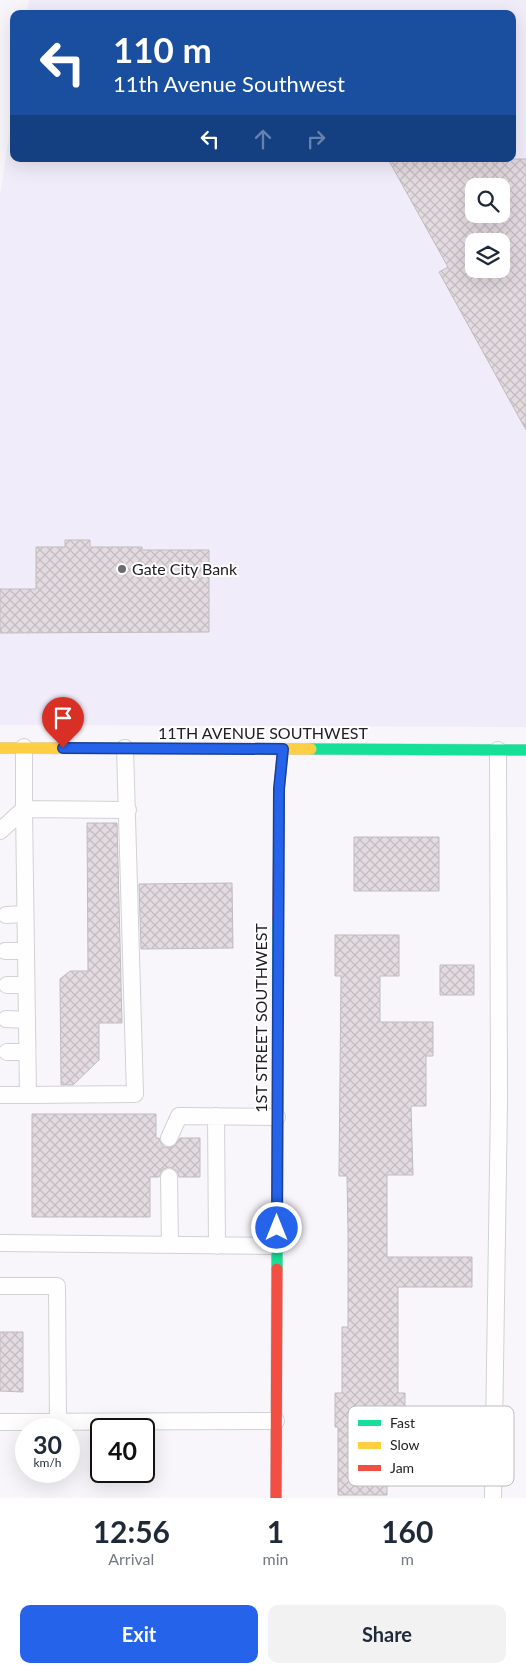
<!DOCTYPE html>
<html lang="en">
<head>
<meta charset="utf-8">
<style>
  body { margin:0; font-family:Lato,sans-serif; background:#f2f2f3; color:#1f2937; height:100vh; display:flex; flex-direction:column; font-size:19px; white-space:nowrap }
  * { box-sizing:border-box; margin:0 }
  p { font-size:16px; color:#747a83 }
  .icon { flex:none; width:28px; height:28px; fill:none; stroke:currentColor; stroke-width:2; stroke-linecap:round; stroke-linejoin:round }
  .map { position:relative; height:1498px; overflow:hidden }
  .side { display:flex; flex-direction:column; background:#fff; flex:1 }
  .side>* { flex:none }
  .hud { position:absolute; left:10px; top:10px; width:506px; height:152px; border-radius:10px; box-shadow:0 5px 20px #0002; background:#1a4fa0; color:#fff; overflow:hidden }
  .fabs { position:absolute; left:465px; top:178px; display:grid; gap:10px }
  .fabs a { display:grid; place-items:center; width:45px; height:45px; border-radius:10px; background:#fff; box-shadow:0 5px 20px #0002; font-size:25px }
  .speed { position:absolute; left:15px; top:1418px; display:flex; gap:10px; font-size:25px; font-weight:700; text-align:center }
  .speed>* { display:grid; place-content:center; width:65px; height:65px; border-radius:50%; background:#fff; box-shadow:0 5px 20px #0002; line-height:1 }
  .speed small { font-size:12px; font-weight:400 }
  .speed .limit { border:2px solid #111; border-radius:8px; background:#fff; color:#111 }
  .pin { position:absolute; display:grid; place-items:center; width:42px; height:42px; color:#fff; margin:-51px -21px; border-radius:50% 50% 50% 0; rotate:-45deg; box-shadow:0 0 5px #0007 }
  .pin .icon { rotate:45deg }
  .me { position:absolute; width:55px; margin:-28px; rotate:0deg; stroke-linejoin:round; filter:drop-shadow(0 0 4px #0008) }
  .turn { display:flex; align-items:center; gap:18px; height:105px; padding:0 20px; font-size:22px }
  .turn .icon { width:65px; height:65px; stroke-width:2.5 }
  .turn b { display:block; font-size:35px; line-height:42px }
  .lanes { display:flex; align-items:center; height:48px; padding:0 20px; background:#0003; justify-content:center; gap:25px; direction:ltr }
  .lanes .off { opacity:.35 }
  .eta { display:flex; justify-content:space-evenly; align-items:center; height:85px; text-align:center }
  .eta b { font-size:30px; font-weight:700; line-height:35px }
  .primary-button { display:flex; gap:10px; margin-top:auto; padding:10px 20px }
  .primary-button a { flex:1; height:58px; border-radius:10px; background:#2563eb; color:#fff; font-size:20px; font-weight:700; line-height:58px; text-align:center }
  .primary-button a+a { background:#f2f2f3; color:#1f2937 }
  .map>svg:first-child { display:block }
</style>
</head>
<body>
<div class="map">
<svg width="526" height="1498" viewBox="0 0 526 1498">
  <defs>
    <pattern id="building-cross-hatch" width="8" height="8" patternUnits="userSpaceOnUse" patternTransform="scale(1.25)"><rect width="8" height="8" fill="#e4dbe1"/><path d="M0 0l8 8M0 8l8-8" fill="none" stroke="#c3bcc1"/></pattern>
  </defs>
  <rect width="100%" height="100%" fill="#f8f6fb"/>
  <path fill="#f1ecf9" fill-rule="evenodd" d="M29,0H526V727L0,725V196L14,102V159H512V14H27ZM474,186H501V214H474ZM474,241H501V269H474Z"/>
  <path fill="url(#building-cross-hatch)" stroke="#bfbcc0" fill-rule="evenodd" d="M388,159H526V430L439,272L448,267ZM474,186H501V214H474ZM474,241H501V269H474Z
    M65,540H90V547H142V550H209V632L0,633V589H36V547H65Z
    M87,823H117L122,1023H99V1060L73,1085H61L60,979L70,971H88Z
    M354,837H439V891H354Z
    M232,883L233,948L141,949L139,884Z
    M335,935H399V976H380V1022H433V1056H426V1106H411L413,1175H387V1257H472V1287H398V1393H405V1427H387V1495H338V1427H335V1393H342V1327H348V1232L347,1176H339L341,976H335Z
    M440,965H474V995H440Z
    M32,1114H156V1138H159L161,1143L164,1147L169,1148L174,1146L180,1138H200V1177H179L177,1171L169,1167L163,1169L159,1177H150V1217H32Z
    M0,1332H23V1392L0,1391Z"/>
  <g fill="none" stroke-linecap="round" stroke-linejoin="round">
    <defs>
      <path id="lane" d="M0,831L24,809V747
        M6,915L25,914
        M5,951H26
        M7,985H26
        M6,1019L27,1020
        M7,1052H27
        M0,1095H28L24,809L128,810
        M28,1095L135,1094L125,748
        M216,1116L217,1246
        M169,1138L179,1116L277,1117
        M169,1177L170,1245
        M0,1243L277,1246
        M0,1286H57L58,1422
        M0,1422L276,1421
        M493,1498L499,1102L498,750"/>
      <path id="fast" d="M311,749L526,750
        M277,1269L278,920"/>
      <path id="slow" d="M0,748L311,749"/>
      <path id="jam" d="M278,920L279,789L283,749
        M276,1498L277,1269"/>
    </defs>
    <use href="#lane" stroke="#d2d1d4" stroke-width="18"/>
    <use href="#fast" stroke="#d2d1d4" stroke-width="12"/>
    <use href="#slow" stroke="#d2d1d4" stroke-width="12"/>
    <use href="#jam" stroke="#d2d1d4" stroke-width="12"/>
    <use href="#lane" stroke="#fefefe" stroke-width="16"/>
    <use href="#fast" stroke="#16e098" stroke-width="11"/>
    <use href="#slow" stroke="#ffcf43" stroke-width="11"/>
    <use href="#jam" stroke="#f24e42" stroke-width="11"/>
  </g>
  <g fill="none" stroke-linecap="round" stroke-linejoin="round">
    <defs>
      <path id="route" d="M63,748L283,749L279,789L277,1228"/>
    </defs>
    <use href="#route" stroke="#184099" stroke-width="12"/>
    <use href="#route" stroke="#2563eb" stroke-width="9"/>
  </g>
  <circle fill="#6d6b6f" stroke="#fff" stroke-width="2" cx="122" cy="569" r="5"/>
  <g text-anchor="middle" stroke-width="4" stroke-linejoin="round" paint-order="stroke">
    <g font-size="16" fill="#222024" stroke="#fff" text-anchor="start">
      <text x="132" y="575">Gate City Bank</text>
    </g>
    <g font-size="16" fill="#222024" stroke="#fff">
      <text x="263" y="739">11TH AVENUE SOUTHWEST</text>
      <text transform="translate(261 1018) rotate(-90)" y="6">1ST STREET SOUTHWEST</text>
    </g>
  </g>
  <rect x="348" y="1406" width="166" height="80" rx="8" fill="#fff" stroke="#bdbcbd" stroke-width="1"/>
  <rect x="358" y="1420" width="23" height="6" fill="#16e098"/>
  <rect x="358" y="1442" width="23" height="7" fill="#ffcf43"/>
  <rect x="358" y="1465" width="23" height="6" fill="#f24e42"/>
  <g font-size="14" fill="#222024">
    <text x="390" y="1428">Fast</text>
    <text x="390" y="1450">Slow</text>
    <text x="390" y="1473">Jam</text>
  </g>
</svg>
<div class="fabs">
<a><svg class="icon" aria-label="search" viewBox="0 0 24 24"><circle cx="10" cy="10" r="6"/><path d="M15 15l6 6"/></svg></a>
<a><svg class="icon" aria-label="layers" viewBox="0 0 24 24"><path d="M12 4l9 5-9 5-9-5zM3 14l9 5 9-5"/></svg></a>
</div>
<div class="speed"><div>30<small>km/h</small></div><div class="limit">40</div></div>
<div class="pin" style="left:63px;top:748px;background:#d93025"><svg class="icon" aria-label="arrive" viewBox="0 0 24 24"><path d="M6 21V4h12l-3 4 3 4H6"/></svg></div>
<svg class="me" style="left:277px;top:1228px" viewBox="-20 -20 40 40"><circle r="17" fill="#2563eb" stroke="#fff" stroke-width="3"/><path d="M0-11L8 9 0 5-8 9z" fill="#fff"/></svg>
<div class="hud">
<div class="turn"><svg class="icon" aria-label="left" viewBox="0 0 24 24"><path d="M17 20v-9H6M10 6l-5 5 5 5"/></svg><div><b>110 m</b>11th Avenue Southwest</div></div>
<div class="lanes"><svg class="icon" aria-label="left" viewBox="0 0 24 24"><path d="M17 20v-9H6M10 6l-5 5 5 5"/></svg><svg class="icon off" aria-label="ahead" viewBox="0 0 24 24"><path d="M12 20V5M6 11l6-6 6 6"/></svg><svg class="icon off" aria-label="right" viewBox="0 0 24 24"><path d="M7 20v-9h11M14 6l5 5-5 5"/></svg></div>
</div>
</div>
<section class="side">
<div class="eta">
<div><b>12:56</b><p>Arrival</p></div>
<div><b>1</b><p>min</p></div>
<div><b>160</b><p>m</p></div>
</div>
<div class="primary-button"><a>Exit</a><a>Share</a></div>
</section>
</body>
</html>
